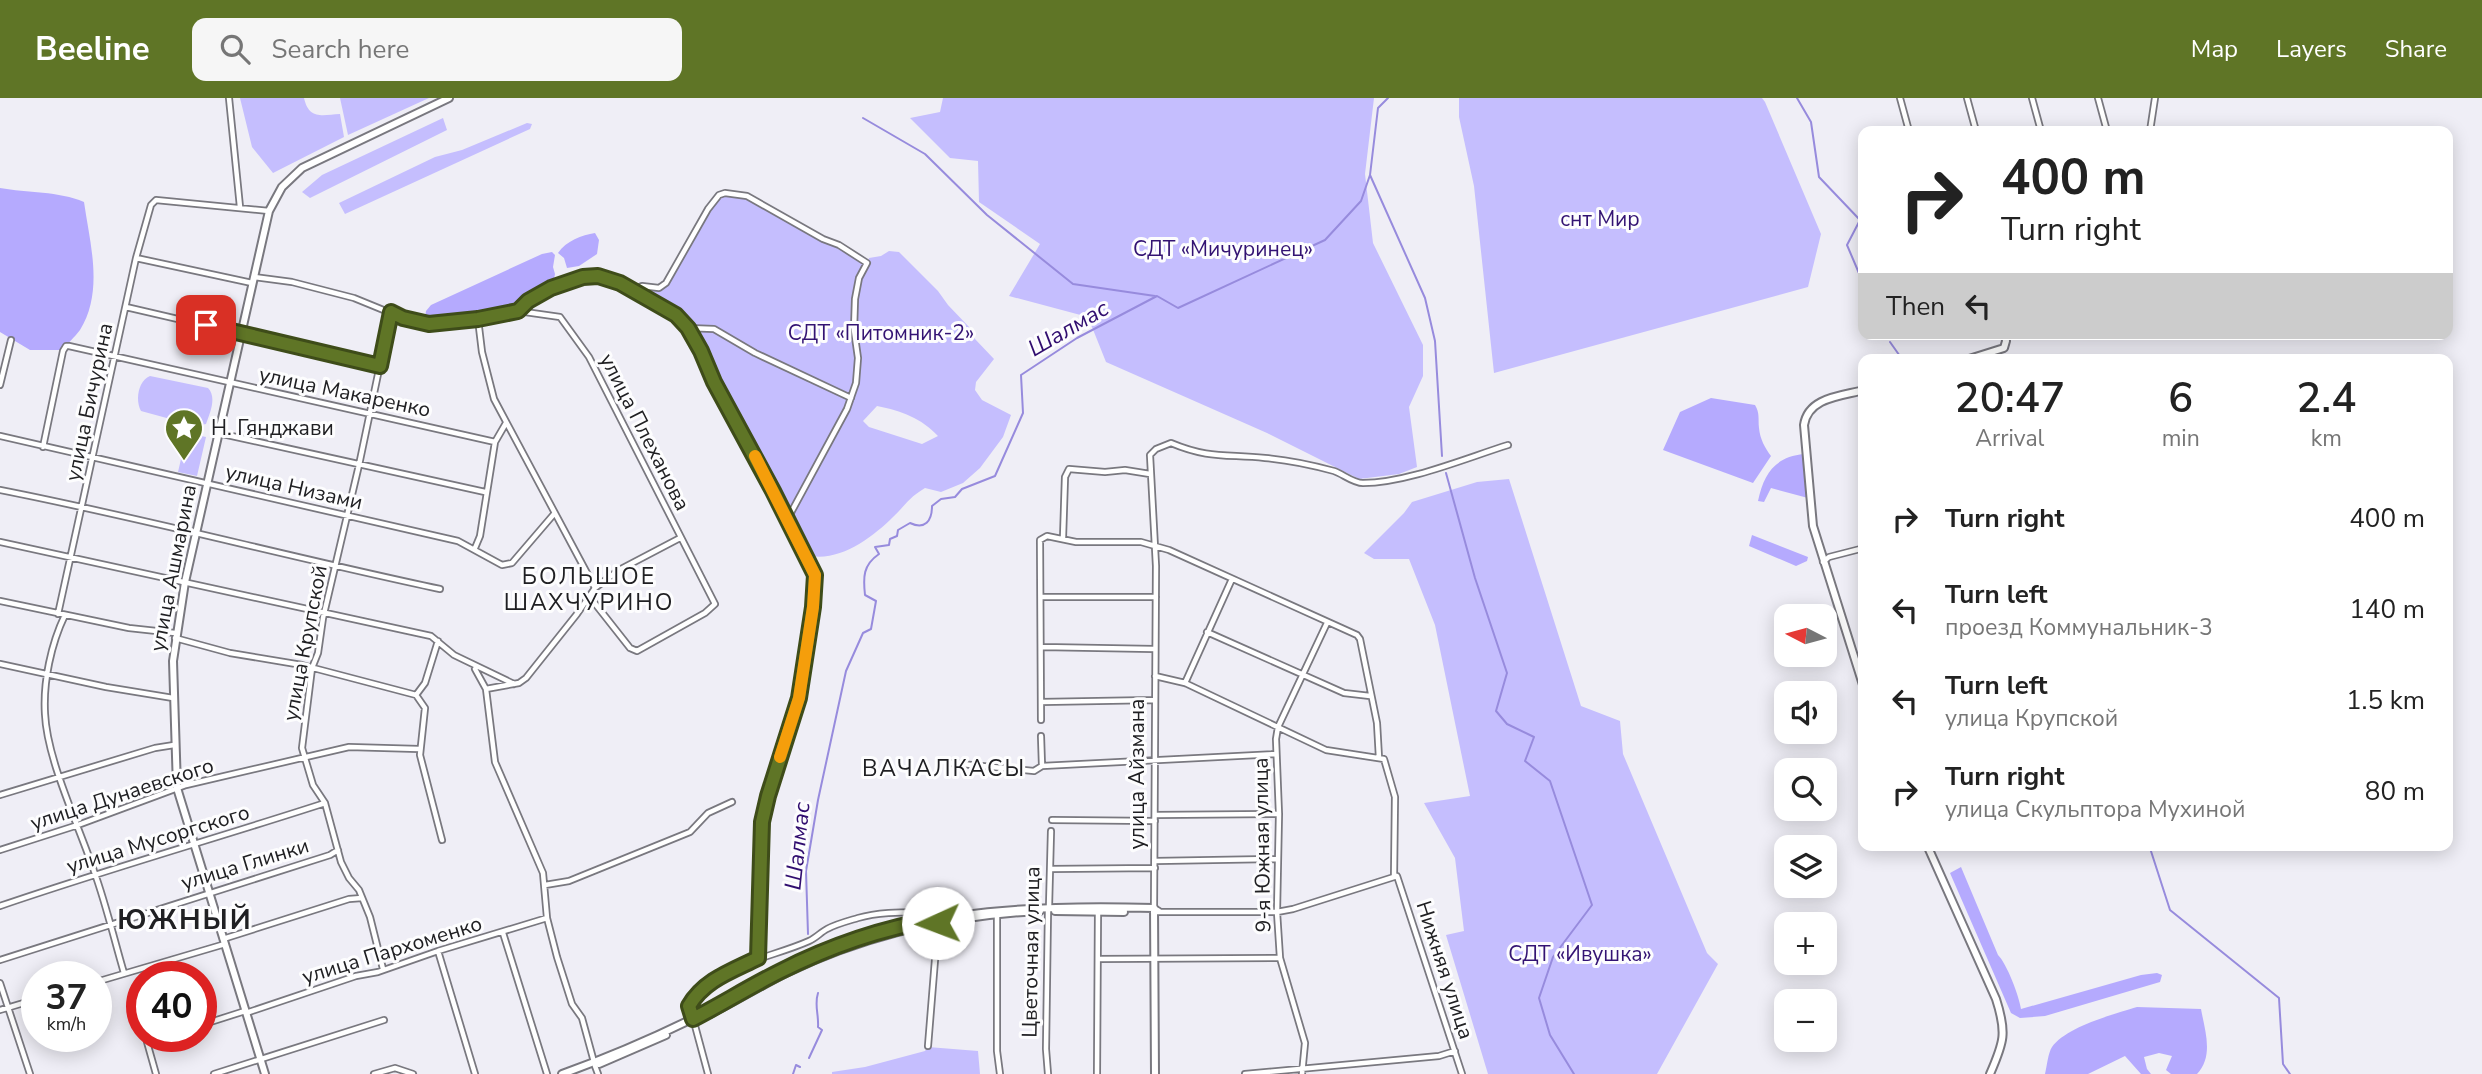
<!DOCTYPE html>
<html lang="en">
<head>
<meta charset="utf-8">
<style>
  body { margin:0; font-family:"Nunito Sans",sans-serif; background:#f6f6f6; color:#222; height:100vh; display:flex; flex-direction:column; font-size:26px; white-space:nowrap }
  * { box-sizing:border-box; margin:0 }
  p { font-size:23px; color:#767676 }
  .icon { flex:none; width:38px; height:38px; fill:none; stroke:currentColor; stroke-width:2; stroke-linecap:round; stroke-linejoin:round }
  .map { position:relative; flex:1; overflow:hidden }
  .panel { position:absolute; left:1858px; top:256px; width:595px; height:497px; display:flex; flex-direction:column; background:#fff; border-radius:14px; box-shadow:0 4px 18px #0003 }
  .panel>* { flex:none }
  .guide { position:absolute; left:1858px; top:28px; width:595px; height:214px; border-radius:14px; box-shadow:0 4px 18px #0003; background:#fff; color:#222; overflow:hidden }
  .needle { width:46px; rotate:276deg }
  .tools { position:absolute; left:1774px; top:506px; display:grid; gap:14px }
  .tools a { display:grid; place-items:center; width:63px; height:63px; border-radius:14px; background:#fff; box-shadow:0 4px 18px #0003; font-size:35px }
  .speed { position:absolute; left:21px; top:863px; display:flex; gap:14px; font-size:35px; font-weight:700; text-align:center }
  .speed>* { display:grid; place-content:center; width:91px; height:91px; border-radius:50%; background:#fff; box-shadow:0 4px 18px #0003; line-height:1 }
  .speed small { font-size:18px; font-weight:400 }
  .speed .limit { border:10px solid #d22; background:#fff; color:#111 }
  .pin { position:absolute; display:grid; place-items:center; width:60px; height:60px; color:#fff; margin:-30px; border-radius:14px; box-shadow:0 4px 10px #0006 }
  .me { position:absolute; width:77px; margin:-38px; rotate:268deg; stroke-linejoin:round; filter:drop-shadow(0 0 5px #0008) }
  .turn { display:flex; align-items:center; gap:24px; height:147px; padding:0 28px; font-size:32px }
  .turn .icon { width:91px; height:91px; stroke-width:2.5 }
  .turn b { display:block; font-size:49px; line-height:60px }
  .then { display:flex; align-items:center; height:66px; padding:0 28px; background:#0003; gap:14px; font-size:26px }
  .eta { display:flex; justify-content:space-evenly; align-items:center; height:119px; text-align:center }
  .eta b { font-size:42px; font-weight:600; line-height:49px }
  ul { padding:0; list-style:none }
  li { display:flex; align-items:center; gap:21px; height:91px; padding:0 28px }
  li div { flex:1 }
  li b { display:block; font-size:26px }
  li em { font-style:normal }
  header { display:flex; align-items:center; gap:42px; box-sizing:border-box; height:98px; padding:0 35px; background:#5f7526; color:#fff }
  header strong { font-size:33px }
  nav { display:flex; gap:38px; margin-inline-start:auto; font-size:24px }
  .search { width:490px; height:63px; background:#f6f6f6; display:flex; align-items:center; gap:18px; box-sizing:border-box; padding:0 24px; border-radius:14px; color:#767676; font-size:26px }
  .map>svg:first-child { display:block }
</style>
</head>
<body>
<header>
<strong>Beeline</strong>
<div class="search"><svg class="icon" aria-label="search" viewBox="0 0 24 24"><circle cx="10" cy="10" r="6"/><path d="M15 15l6 6"/></svg>Search here</div>
<nav><a>Map</a><a>Layers</a><a>Share</a></nav>
</header>
<div class="map">
<svg width="2482" height="976" viewBox="0 0 2482 976">
  <rect width="100%" height="100%" fill="#efeef6"/>
  <path fill="#c5befe" fill-rule="evenodd" d="M240,0H304C309,22 322,17 340,16L344,39L273,75L252,49Z
    M340,0H429L348,37Z
    M943,0H1374L1365,76L1373,145L1423,247V278L1409,309L1417,369L1399,376L1359,381L1267,335L1106,264L1088,219L1009,198L1040,146L979,104L978,63L950,60L910,20L940,14Z
    M1459,0H1762L1765,4L1821,136L1808,189L1494,275L1474,88L1459,19Z
    M443,20L447,32L310,100L302,94L322,77Z
    M527,25L532,26L530,31L345,116L339,105L435,59L462,52Z
    M724,96L747,99L868,164L869,160L881,158L889,153L899,154L938,193L948,207L971,231L975,241L994,261L976,284L975,292L982,302L1011,317L1003,339L980,370L963,385L941,394L925,390C908,400 906,407 893,419C873,439 841,463 811,458L715,283L689,228L676,216L635,193C644,186 652,194 663,190C675,170 706,106 724,96ZM877,308C902,313 921,320 938,338L922,346L869,329L863,323Z
    M150,278L208,290C217,299 210,315 206,326L196,328L141,313C135,302 138,283 150,278Z
    M187,335L206,339L197,378L178,374Z
    M1509,381L1581,608L1620,623L1623,656L1707,855L1718,866L1657,976H1488L1446,837L1464,833L1455,760L1424,705L1470,698L1435,527L1409,461H1374L1364,455L1404,415L1412,404L1477,384Z
    M928,949L978,953L980,976H832V974L865,969L925,953Z"/>
  <path fill="#b5aafe" d="M0,90C27,95 59,93 84,104C90,146 104,193 80,232C75,239 67,246 61,252H30L0,234Z
    M595,135L599,142L597,156L579,168L567,170L564,160L558,155C566,143 582,137 595,135Z
    M552,154L555,157L553,169L555,176L553,186L515,207L489,216L433,225L425,219L426,213L431,207L542,156Z
    M1711,300L1755,307C1760,315 1758,321 1759,330C1760,341 1765,350 1771,358L1753,385L1663,352L1680,314Z
    M1804,356L1803,369L1808,400L1771,390L1764,404L1758,403C1764,375 1775,359 1804,356Z
    M1752,437L1808,459L1807,463L1796,468L1749,448Z
    M1961,769L1998,857C2007,866 2019,898 2021,911L2141,877L2157,875L2162,877L2160,884L2045,918L2020,920L2011,915L1950,775Z
    M2137,909L2201,911C2205,933 2214,958 2197,976H2171L2166,972L2172,958L2159,955L2144,959L2147,971L2151,976H2141L2125,958L2088,976H2045C2047,968 2048,955 2052,949C2066,929 2114,916 2137,909Z"/>
  <g fill="none" stroke-linecap="round" stroke-linejoin="round">
    <path stroke="#978bdd" stroke-width="2" d="M1388,0L1378,10L1370,77L1425,200L1435,243L1442,358
      M1797,0L1811,24L1819,79L1860,122L1847,147L1864,187
      M863,20L925,56L987,117L1073,186L1155,198
      M1890,244L1902,261
      M1446,375L1475,480L1507,575L1496,613L1507,626L1534,639L1525,663L1550,683L1592,807L1553,859L1539,900L1550,937L1574,976
      M2149,747L2170,812L2279,900L2283,966L2290,976
      M808,836L806,773L818,702L846,573L863,535L871,531L876,503L865,497C863,479 863,467 879,456L875,449L889,447L890,441L897,438L898,432L910,425C925,432 932,423 932,408L941,401L955,399L962,391L995,378L1023,315L1021,277L1077,240L1157,198L1178,210L1325,142L1361,103L1370,77
      M809,960L822,932L818,929C819,917 814,907 818,895
      M793,976L796,967L800,969"/>
    <defs>
      <path id="street" d="M229,0L240,109
        M1900,0L1909,33
        M1967,0L1976,33
        M2032,0L2041,33
        M2098,0L2107,33
        M2150,33L2155,0
        M136,160L252,185
        M254,179L292,184L354,200L403,220L429,227L444,226L518,213L528,203L551,190L583,179L598,178L620,185L676,217L688,230L701,252L714,284L773,393L815,477L813,509L799,600L768,698L762,724L758,861
        M632,192L642,188L659,190L666,185L708,111L719,97L725,95L747,98L823,141L839,147L867,165L859,180L855,201L854,232L858,260L856,285L847,311L787,422
        M126,209L380,268
        M518,213L560,219L589,259L715,506L705,515L637,553L630,550L589,498
        M478,221L482,254L494,301L595,490
        M688,230L714,231L755,255L851,300
        M0,287L11,242
        M218,335L485,394
        M0,338L458,443L502,467L512,465L554,416
        M43,349L63,253L66,248H69L495,344
        M0,392C148,421 293,460 440,491
        M1063,440L1065,379L1069,371L1105,374L1125,372L1150,376
        M0,444L431,538L454,557L514,586
        M475,450L480,438L495,344L506,325
        M1823,464L1829,459L1864,450
        M1041,499H1156
        M0,503L129,530L175,535
        M58,516L136,160L151,107L156,102L269,113
        M65,517C51,546 43,584 45,616C47,662 79,728 94,773C106,806 114,841 124,875
        M1207,534L1344,595L1370,598
        M175,540L230,555L302,567L416,597
        M1042,549L1154,551
        M0,566L106,589L173,600
        M475,571L486,591L495,664L543,775L547,820L557,859L572,906L582,920L594,964
        M1155,578L1185,585L1326,652L1384,661L1395,699L1394,779
        M1185,585L1232,481
        M486,591L519,585L526,580L577,516L595,490L619,472L680,440
        M416,597L425,610L420,657L442,742
        M416,597L425,585L438,543
        M1041,604L1154,602
        M1041,622L1040,442L1047,438L1076,444H1141L1169,452L1357,537L1360,541L1377,625L1379,660
        M1041,638L1042,668
        M951,665L1034,673L1042,668L1276,656
        M0,697L155,650L174,647
        M1155,717L1279,716
        M1052,722L1155,723
        M0,752L78,727L186,687L349,649L419,651
        M1155,763L1278,761
        M1050,771L1155,770
        M545,787L569,783L690,734L708,715L732,704
        M0,808C108,771 217,740 325,705
        M1049,809L1051,733
        M1159,813L1154,810L1156,468L1150,357L1156,351L1171,345C1209,361 1227,356 1265,360C1288,362 1312,367 1334,373C1343,376 1353,385 1363,385C1407,385 1466,360 1508,347
        M1157,814H1277L1293,811L1397,778L1462,976
        M997,816V953L1000,976
        M503,835L547,976
        M223,841L349,801L362,800
        M438,853L475,976
        M1098,861L1280,860
        M0,862L330,757L338,752
        M383,871L370,819L359,792L349,780L341,764L325,705L313,687L302,650L312,570L318,555L323,520L359,367L391,214
        M96,884L225,846
        M0,885L30,976
        M0,912L37,901
        M246,915L356,878L378,874L438,853L547,820
        M693,921L689,908C714,866 769,861 809,843C816,840 821,834 827,831C836,826 848,823 858,820C884,812 916,815 943,814
        M694,924L708,976
        M201,927L245,913
        M928,948L938,825
        M595,968L598,976
        M156,976L147,944L165,938
        M214,976L384,922
        M374,976L395,970L413,976
        M1048,976L1046,951L1048,813
        M1097,976L1098,813
        M1245,976L1439,958L1455,953
        M1302,976L1305,945L1280,860L1277,814L1279,716L1276,641L1278,629L1327,525"/>
      <path id="secondary" d="M1969,261L2004,250L2006,243L2005,236
        M1864,292C1842,298 1808,299 1804,327L1813,428L1864,590
        M1927,747L1996,901C2007,935 2004,944 1990,976
        M1055,813L1124,814
        M710,916C736,903 760,888 786,875C865,837 953,817 1040,813
        M599,966L666,937
        M265,976L177,690L173,563L185,484L269,113L282,89L302,70L449,0
        M562,976C607,960 651,941 694,920C738,898 780,872 826,853C932,810 1042,807 1154,810L1155,976"/>
    </defs>
    <use href="#street" stroke="#79787f" stroke-width="8"/>
    <use href="#secondary" stroke="#79787f" stroke-width="10"/>
    <use href="#street" stroke="#fff" stroke-width="4.5"/>
    <use href="#secondary" stroke="#fff" stroke-width="6"/>
  </g>
  <g fill="none" stroke-linecap="round" stroke-linejoin="round">
    <defs>
      <path id="route" d="M206,227L380,268L391,214L403,220L429,226L478,221L518,213L528,203L551,190L583,179L598,178L620,185L676,217L688,230L701,253L714,284L773,393L815,477L813,509L799,600L768,698L762,724L758,860C732,873 704,882 689,908L693,921C722,906 749,889 779,874C828,849 883,830 937,821L938,825"/>
    </defs>
    <use href="#route" stroke="#3e4c19" stroke-width="18"/>
    <use href="#route" stroke="#5f7526" stroke-width="12"/>
    <path stroke="#f59e0b" stroke-width="12" d="M755,358L815,477L813,509L799,600L780,659"/>
  </g>
  <defs>
    <symbol id="sight-pin" viewBox="-11 -11 22 30"><path d="M0 17L-7.5 6A9.5 9.5 0 1 1 7.5 6Z" fill="#5f7526" stroke="#fdfdfe"/><path d="M0-6L1.8-2.2L6-1.7L2.9 1.2L3.7 5.4L0 3.3L-3.7 5.4L-2.9 1.2L-6-1.7L-1.8-2.2Z" fill="#fff"/></symbol>
  </defs>
  <g fill-rule="evenodd">
    <use href="#sight-pin" x="162" y="308" width="44" height="60"/>
  </g>
  <g text-anchor="middle" stroke-width="6" stroke-linejoin="round" paint-order="stroke">
    <g font-size="21" fill="#331373" stroke="#fdfdfe">
      <text x="1600" y="128">снт Мир</text>
      <text x="1223" y="158">СДТ «Мичуринец»</text>
      <text x="881" y="242">СДТ «Питомник-2»</text>
      <text x="1580" y="863">СДТ «Ивушка»</text>
    </g>
    <g font-size="21" fill="#202023" stroke="#fdfdfe">
      <text transform="translate(345 294) rotate(12)" y="7">улица Макаренко</text>
      <text transform="translate(89 304) rotate(-78)" y="7">улица Бичурина</text>
      <text transform="translate(645 334) rotate(63)" y="7">улица Плеханова</text>
      <text transform="translate(294 389) rotate(13)" y="7">улица Низами</text>
      <text transform="translate(173 470) rotate(-79)" y="7">улица Ашмарина</text>
      <text transform="translate(305 545) rotate(-79)" y="7">улица Крупской</text>
      <text transform="translate(1137 676) rotate(-90)" y="7">улица Айзмана</text>
      <text transform="translate(122 696) rotate(-18)" y="7">улица Дунаевского</text>
      <text transform="translate(158 741) rotate(-17)" y="7">улица Мусоргского</text>
      <text transform="translate(1262 747) rotate(-91)" y="7">9-я Южная улица</text>
      <text transform="translate(245 766) rotate(-17)" y="7">улица Глинки</text>
      <text transform="translate(392 852) rotate(-17)" y="7">улица Пархоменко</text>
      <text transform="translate(1031 854) rotate(-89)" y="7">Цветочная улица</text>
      <text transform="translate(1445 872) rotate(72)" y="7">Нижняя улица</text>
    </g>
    <g font-size="21" fill="#202023" stroke="#fdfdfe" text-anchor="start">
      <text x="211" y="337">Н. Гянджави</text>
    </g>
    <g font-size="23" font-style="italic" fill="#300d6f" stroke="#fdfdfe">
      <text transform="translate(1068 230) rotate(-30)" y="8">Шалмас</text>
      <text transform="translate(797 748) rotate(-84)" y="8">Шалмас</text>
    </g>
    <g font-size="23" letter-spacing="2" fill="#202023" stroke="#fdfdfe">
      <text x="589" y="486">БОЛЬШОЕ<tspan x="589" dy="26">ШАХЧУРИНО</tspan></text>
      <text x="944" y="678">ВАЧАЛКАСЫ</text>
    </g>
    <g font-size="28" font-weight="bold" letter-spacing="2" fill="#202023" stroke="#fdfdfe">
      <text x="185" y="831">ЮЖНЫЙ</text>
    </g>
  </g>
</svg>
<div class="tools">
<a><svg class="needle" viewBox="-14 -14 28 28"><path d="M0-13l5 13h-10z" fill="#e53935"/><path d="M0 13l5-13h-10z" fill="#767676"/></svg></a>
<a><svg class="icon" aria-label="sound" viewBox="0 0 24 24"><path d="M4 9h4l5-4v14l-5-4H4zM17 9q2 3 0 6"/></svg></a>
<a><svg class="icon" aria-label="search" viewBox="0 0 24 24"><circle cx="10" cy="10" r="6"/><path d="M15 15l6 6"/></svg></a>
<a><svg class="icon" aria-label="layers" viewBox="0 0 24 24"><path d="M12 4l9 5-9 5-9-5zM3 14l9 5 9-5"/></svg></a>
<a>+</a>
<a>−</a>
</div>
<div class="speed"><div>37<small>km/h</small></div><div class="limit">40</div></div>
<div class="pin" style="left:206px;top:227px;background:#d93025"><svg class="icon" aria-label="arrive" viewBox="0 0 24 24"><path d="M6 21V4h12l-3 4 3 4H6"/></svg></div>
<svg class="me" style="left:938px;top:825px" viewBox="-20 -20 40 40"><circle r="19" fill="#fff"/><path d="M0-13L10 11 0 6-10 11z" fill="#5f7526"/></svg>
<div class="guide">
<div class="turn"><svg class="icon" aria-label="right" viewBox="0 0 24 24"><path d="M7 20v-9h11M14 6l5 5-5 5"/></svg><div><b>400 m</b>Turn right</div></div>
<div class="then">Then<svg class="icon" aria-label="left" viewBox="0 0 24 24"><path d="M17 20v-9H6M10 6l-5 5 5 5"/></svg></div>
</div>
<section class="panel">
<div class="eta">
<div><b>20:47</b><p>Arrival</p></div>
<div><b>6</b><p>min</p></div>
<div><b>2.4</b><p>km</p></div>
</div>
<ul>
<li><svg class="icon" aria-label="right" viewBox="0 0 24 24"><path d="M7 20v-9h11M14 6l5 5-5 5"/></svg><div><b>Turn right</b></div><em>400 m</em></li>
<li><svg class="icon" aria-label="left" viewBox="0 0 24 24"><path d="M17 20v-9H6M10 6l-5 5 5 5"/></svg><div><b>Turn left</b><p>проезд Коммунальник-3</p></div><em>140 m</em></li>
<li><svg class="icon" aria-label="left" viewBox="0 0 24 24"><path d="M17 20v-9H6M10 6l-5 5 5 5"/></svg><div><b>Turn left</b><p>улица Крупской</p></div><em>1.5 km</em></li>
<li><svg class="icon" aria-label="right" viewBox="0 0 24 24"><path d="M7 20v-9h11M14 6l5 5-5 5"/></svg><div><b>Turn right</b><p>улица Скульптора Мухиной</p></div><em>80 m</em></li>
</ul>
</section>
</div>
</body>
</html>
